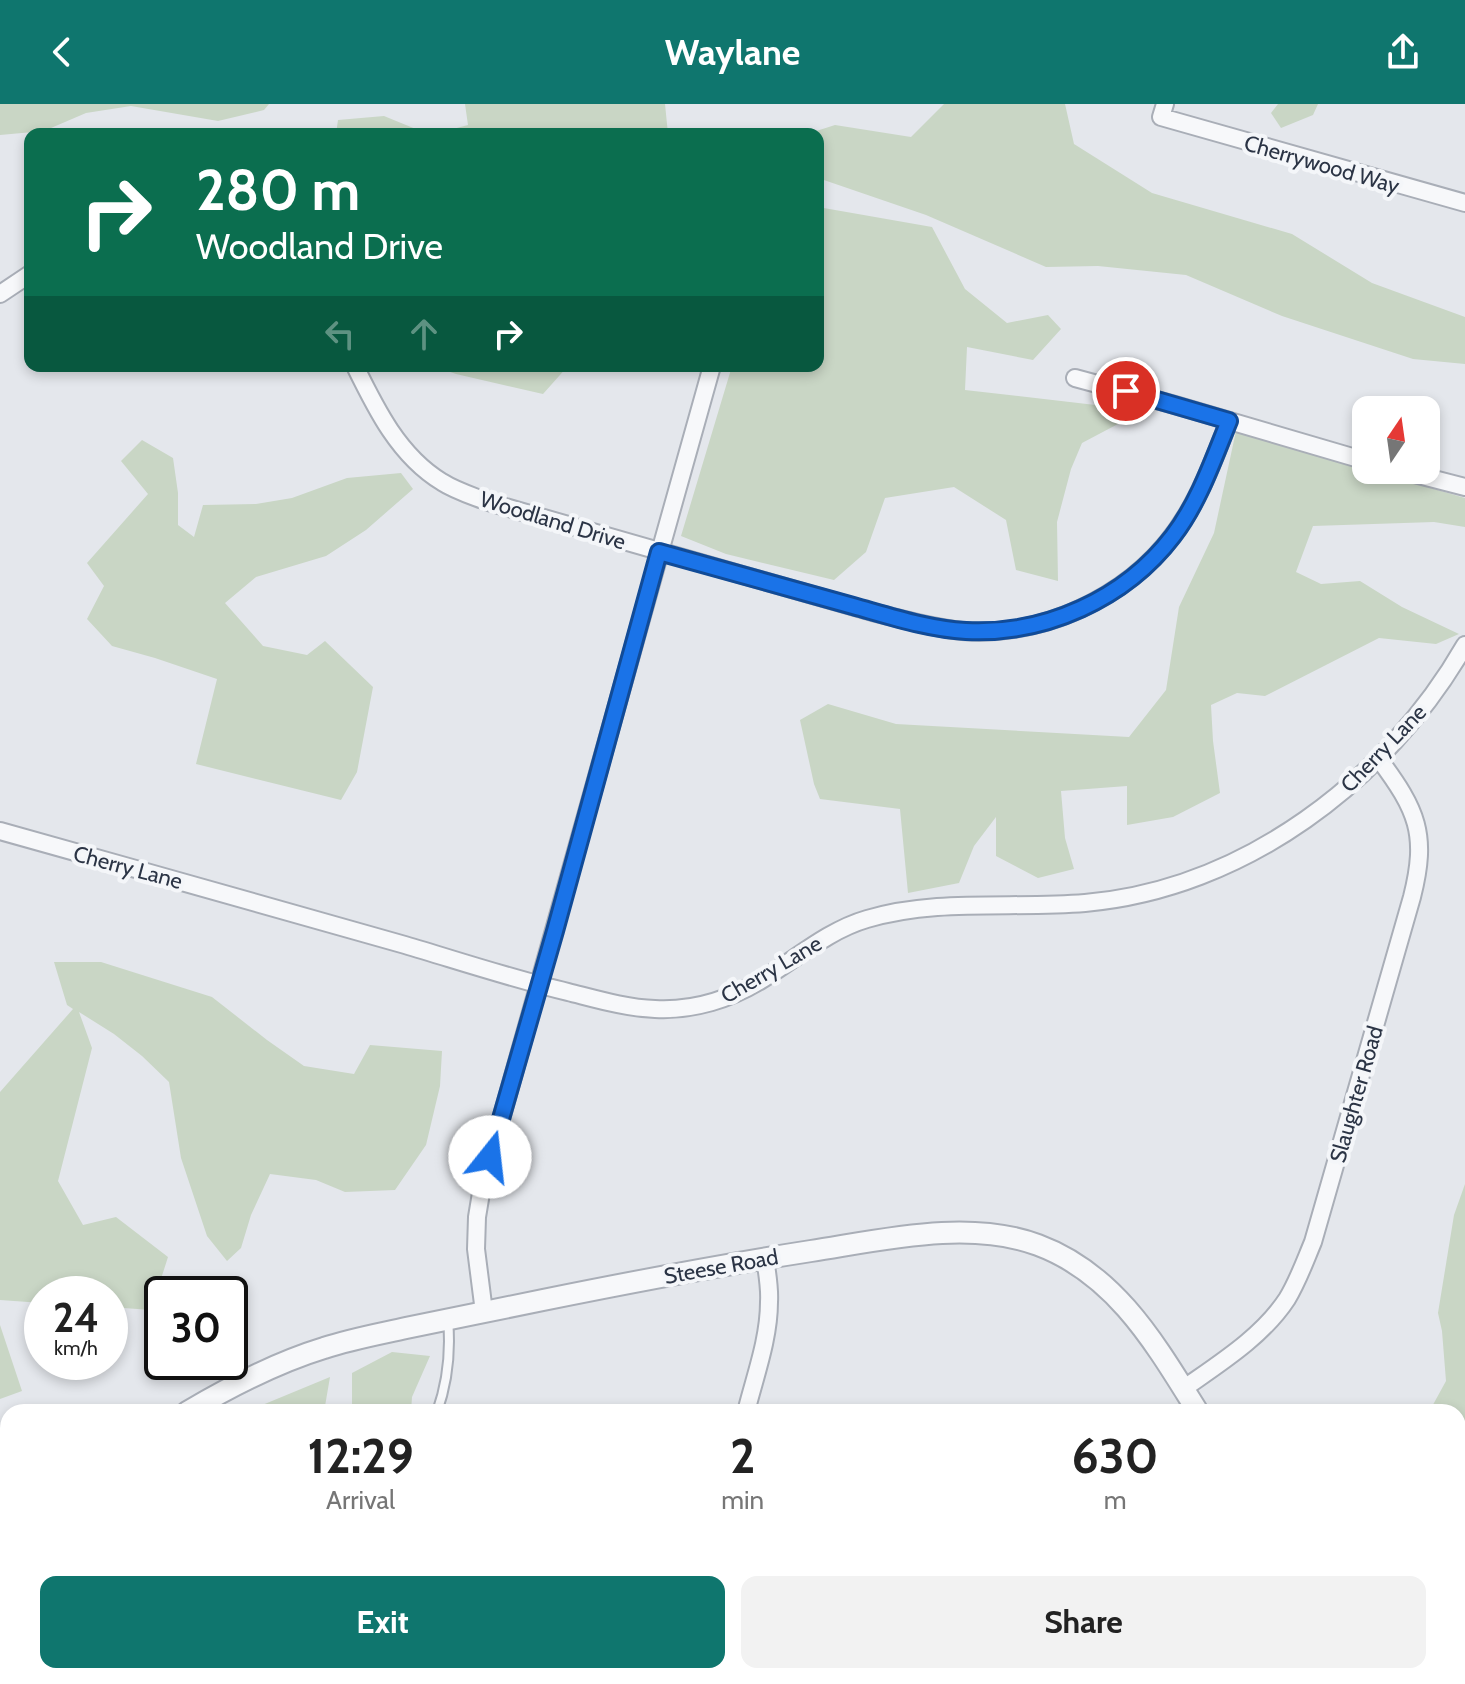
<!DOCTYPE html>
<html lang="en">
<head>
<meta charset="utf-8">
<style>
  body { margin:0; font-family:Cabin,sans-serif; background:#f2f2f2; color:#222; height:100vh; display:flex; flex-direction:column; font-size:30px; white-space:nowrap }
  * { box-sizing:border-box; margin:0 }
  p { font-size:26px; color:#767676 }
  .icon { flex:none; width:44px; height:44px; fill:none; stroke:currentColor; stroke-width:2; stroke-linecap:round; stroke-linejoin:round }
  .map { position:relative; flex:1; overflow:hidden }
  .details { position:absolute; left:0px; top:1300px; width:1466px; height:280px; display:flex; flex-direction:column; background:#fff; border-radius:24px 24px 0 0; box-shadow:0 4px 12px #0003 }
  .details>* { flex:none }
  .hud { position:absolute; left:24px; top:24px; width:800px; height:244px; border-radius:16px; box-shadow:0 4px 12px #0003; background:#0b6e4f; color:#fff; overflow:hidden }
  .needle { width:52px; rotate:13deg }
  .buttons { position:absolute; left:1352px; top:292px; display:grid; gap:16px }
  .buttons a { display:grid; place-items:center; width:88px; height:88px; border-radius:16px; background:#fff; box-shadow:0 4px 12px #0003; font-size:40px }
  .speed { position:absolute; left:24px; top:1172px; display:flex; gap:16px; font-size:40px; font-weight:700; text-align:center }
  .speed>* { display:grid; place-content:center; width:104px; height:104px; border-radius:50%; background:#fff; box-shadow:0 4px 12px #0003; line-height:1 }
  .speed small { font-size:20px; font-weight:400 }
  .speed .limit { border:4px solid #111; border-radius:12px; background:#fff; color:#111 }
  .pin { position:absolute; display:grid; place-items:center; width:68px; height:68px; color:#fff; margin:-34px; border:4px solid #fff; border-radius:50%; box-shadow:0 2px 8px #0007 }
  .me { position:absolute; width:88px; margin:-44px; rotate:16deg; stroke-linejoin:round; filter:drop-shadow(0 0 6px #0008) }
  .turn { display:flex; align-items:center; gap:28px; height:168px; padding:0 40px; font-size:36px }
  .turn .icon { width:104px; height:104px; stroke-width:2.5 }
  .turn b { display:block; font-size:56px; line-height:68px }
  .lanes { display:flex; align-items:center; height:76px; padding:0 40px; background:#0003; justify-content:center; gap:40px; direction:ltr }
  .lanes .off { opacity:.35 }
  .eta { display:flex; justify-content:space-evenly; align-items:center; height:136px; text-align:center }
  .eta b { font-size:48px; font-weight:700; line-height:56px }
  .primary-button { display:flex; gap:16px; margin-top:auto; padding:16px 40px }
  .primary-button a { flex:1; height:92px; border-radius:16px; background:#0f766e; color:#fff; font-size:32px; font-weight:700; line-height:92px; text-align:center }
  .primary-button a+a { background:#f2f2f2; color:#222 }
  header { display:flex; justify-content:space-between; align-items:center; height:104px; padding:0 40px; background:#0f766e; color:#fff; font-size:36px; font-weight:700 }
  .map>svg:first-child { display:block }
</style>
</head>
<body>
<header><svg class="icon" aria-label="back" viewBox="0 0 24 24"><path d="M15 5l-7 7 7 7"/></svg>Waylane<svg class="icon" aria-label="share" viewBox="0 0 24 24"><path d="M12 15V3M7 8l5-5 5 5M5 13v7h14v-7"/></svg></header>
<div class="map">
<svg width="1465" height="1580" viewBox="0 0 1465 1580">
  <rect width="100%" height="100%" fill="#e4e7ec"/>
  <path fill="#c9d6c5" d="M0,0H269L264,6L218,17L131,2L86,9L44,27L0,31Z
    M465,0H665L668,30H434L468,21Z
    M944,0H1065L1074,40L1152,89L1292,130L1372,179L1465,213V260L1413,255L1282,212L1186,171L1098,162L1046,163L926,111L818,74V30H807L835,21L911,33Z
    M1278,0H1318L1313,11L1281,24L1271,9Z
    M384,12L428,30H336L338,16Z
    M818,103L932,123L965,185L1007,219L1048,211L1061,225L1033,256L967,243L965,286L1104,302L1135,311L1082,339L1071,365L1057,418L1058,477L1016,466L1006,416L954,383L885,394L866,448L834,476L726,450L681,432L732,262H818Z
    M433,262H568L543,290L456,270Z
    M1236,327L1465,394V423L1434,418L1313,422L1296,468L1321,480L1360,477L1402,503L1459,530L1436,540L1379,534L1265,592L1237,589L1211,601L1213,637L1220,689L1173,713L1127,721V682L1061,687L1065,734L1074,765L1038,774L996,752V713L974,742L959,779L908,789L900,705L820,695L814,680L800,616L828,600L896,620L1129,633L1166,586L1179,503L1214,429Z
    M142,336L173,354L178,389V421L194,433L203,401L256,400L292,394L347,374L401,369L413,385L366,426L326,452L256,473L225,499L263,542L307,551L325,537L373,583L357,668L341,696L196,660L217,575L155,554L112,542L87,515L104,482L87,459L148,390L121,357Z
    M54,858H101L212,893L267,936L304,962L354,970L370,941L442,947L440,982L426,1041L395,1086L345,1088L316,1076L270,1070L251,1111L241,1144L227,1157L207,1132L181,1054L169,978L142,952L114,930L79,908L92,944L58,1077L83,1121L116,1113L168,1153L151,1206L110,1203V1190H42V1199L0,1196V988L73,905L67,901Z
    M1465,1080V1426H1458V1308H1429L1446,1277L1442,1227L1438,1209L1454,1111Z
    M0,1221L22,1287L0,1295Z
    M392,1248L430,1252L412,1293L411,1308H352V1269Z
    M330,1273L324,1308H248L255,1304Z
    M540,1300L539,1308H497L499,1304Z
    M78,1572H209L206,1580H72Z
    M230,1572H307L301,1580H228Z
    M369,1572H451L449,1580H367Z
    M1116,1572H1304L1312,1580H1114Z"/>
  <path fill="#9fb4cc" d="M818,1572H883L882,1580H815Z"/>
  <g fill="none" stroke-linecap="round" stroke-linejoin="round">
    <defs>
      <path id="service" d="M437,1308C448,1277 451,1249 448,1216
        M317,1580L323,1572
        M353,1580L355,1572
        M449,1580L451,1572"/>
      <path id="minor" d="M1165,0L1161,13L1465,99
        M0,190L30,170
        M355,262C376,305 399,352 442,378C456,387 473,392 488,398L872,508C902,515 932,524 962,527C1049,534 1141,487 1186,412C1204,383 1216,349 1229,317
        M1075,274L1175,301L1366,357
        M1399,366L1465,383
        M0,727C135,765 270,802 405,841C459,857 513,875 568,888C596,895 626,904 655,905C693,907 731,895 763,875C797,854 829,826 867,815C937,794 1013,805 1085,799C1244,785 1387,677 1465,541
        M484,1208L476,1145L477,1113L482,1083L712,262
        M1183,1285C1220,1259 1262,1233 1287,1195C1298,1177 1305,1157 1313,1138L1412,793C1428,730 1417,706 1379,655
        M746,1308C755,1272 769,1235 769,1198C770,1183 767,1169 765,1154
        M669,1580L671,1572
        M978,1580L980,1572"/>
      <path id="tertiary" d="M187,1308C231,1282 275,1259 324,1244C351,1235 379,1230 406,1224C452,1215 497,1205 543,1196C632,1178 721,1161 811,1147C882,1136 969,1115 1038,1141C1116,1170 1156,1241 1198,1308
        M0,1393L8,1390
        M1458,1450L1465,1452"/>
    </defs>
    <use href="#service" stroke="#a9aeb7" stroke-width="12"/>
    <use href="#minor" stroke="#a9aeb7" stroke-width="20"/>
    <use href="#tertiary" stroke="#a9aeb7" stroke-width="24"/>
    <use href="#service" stroke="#f7f8fa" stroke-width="8"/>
    <use href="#minor" stroke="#f7f8fa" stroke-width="16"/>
    <use href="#tertiary" stroke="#f7f8fa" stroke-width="20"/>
  </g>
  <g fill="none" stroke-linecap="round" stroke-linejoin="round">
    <defs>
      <path id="route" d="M490,1053L555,827L659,448C724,466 789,484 853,502C889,512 928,525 966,527C1045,531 1125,495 1173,432C1199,398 1213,356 1229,317L1126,287"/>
    </defs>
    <use href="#route" stroke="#114b97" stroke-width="20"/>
    <use href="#route" stroke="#1a73e8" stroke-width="14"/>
  </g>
  <g text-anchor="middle" stroke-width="8" stroke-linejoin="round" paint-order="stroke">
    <g font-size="22" fill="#2b3445" stroke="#f4f6f9">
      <text transform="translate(1322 60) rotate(16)" y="8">Cherrywood Way</text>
      <text transform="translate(553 416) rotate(17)" y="8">Woodland Drive</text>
      <text transform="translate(1383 644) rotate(-46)" y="8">Cherry Lane</text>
      <text transform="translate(128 763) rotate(15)" y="8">Cherry Lane</text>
      <text transform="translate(771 865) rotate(-30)" y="8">Cherry Lane</text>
      <text transform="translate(1356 990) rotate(-74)" y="8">Slaughter Road</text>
      <text transform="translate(721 1162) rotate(-10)" y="8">Steese Road</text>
    </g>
  </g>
</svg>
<div class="buttons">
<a><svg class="needle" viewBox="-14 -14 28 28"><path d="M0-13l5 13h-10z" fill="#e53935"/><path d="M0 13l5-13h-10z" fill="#767676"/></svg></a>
</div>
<div class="speed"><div>24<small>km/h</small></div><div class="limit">30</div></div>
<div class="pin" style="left:1126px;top:287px;background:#d93025"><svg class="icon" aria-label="arrive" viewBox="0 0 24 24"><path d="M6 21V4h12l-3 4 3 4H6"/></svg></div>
<svg class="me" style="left:490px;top:1053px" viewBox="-20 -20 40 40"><circle r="19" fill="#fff"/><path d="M0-13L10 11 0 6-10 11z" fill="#1a73e8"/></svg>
<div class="hud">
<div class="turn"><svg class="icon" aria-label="right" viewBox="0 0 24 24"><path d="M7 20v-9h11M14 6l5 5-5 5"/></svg><div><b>280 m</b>Woodland Drive</div></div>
<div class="lanes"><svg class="icon off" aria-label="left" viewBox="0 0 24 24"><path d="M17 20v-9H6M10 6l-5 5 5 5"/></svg><svg class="icon off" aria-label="ahead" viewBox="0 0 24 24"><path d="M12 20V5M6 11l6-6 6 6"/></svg><svg class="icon" aria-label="right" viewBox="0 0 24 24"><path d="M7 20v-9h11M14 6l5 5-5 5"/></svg></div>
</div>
<section class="details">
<div class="eta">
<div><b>12:29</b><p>Arrival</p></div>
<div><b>2</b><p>min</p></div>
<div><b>630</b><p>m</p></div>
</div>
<div class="primary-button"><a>Exit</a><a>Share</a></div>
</section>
</div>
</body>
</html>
